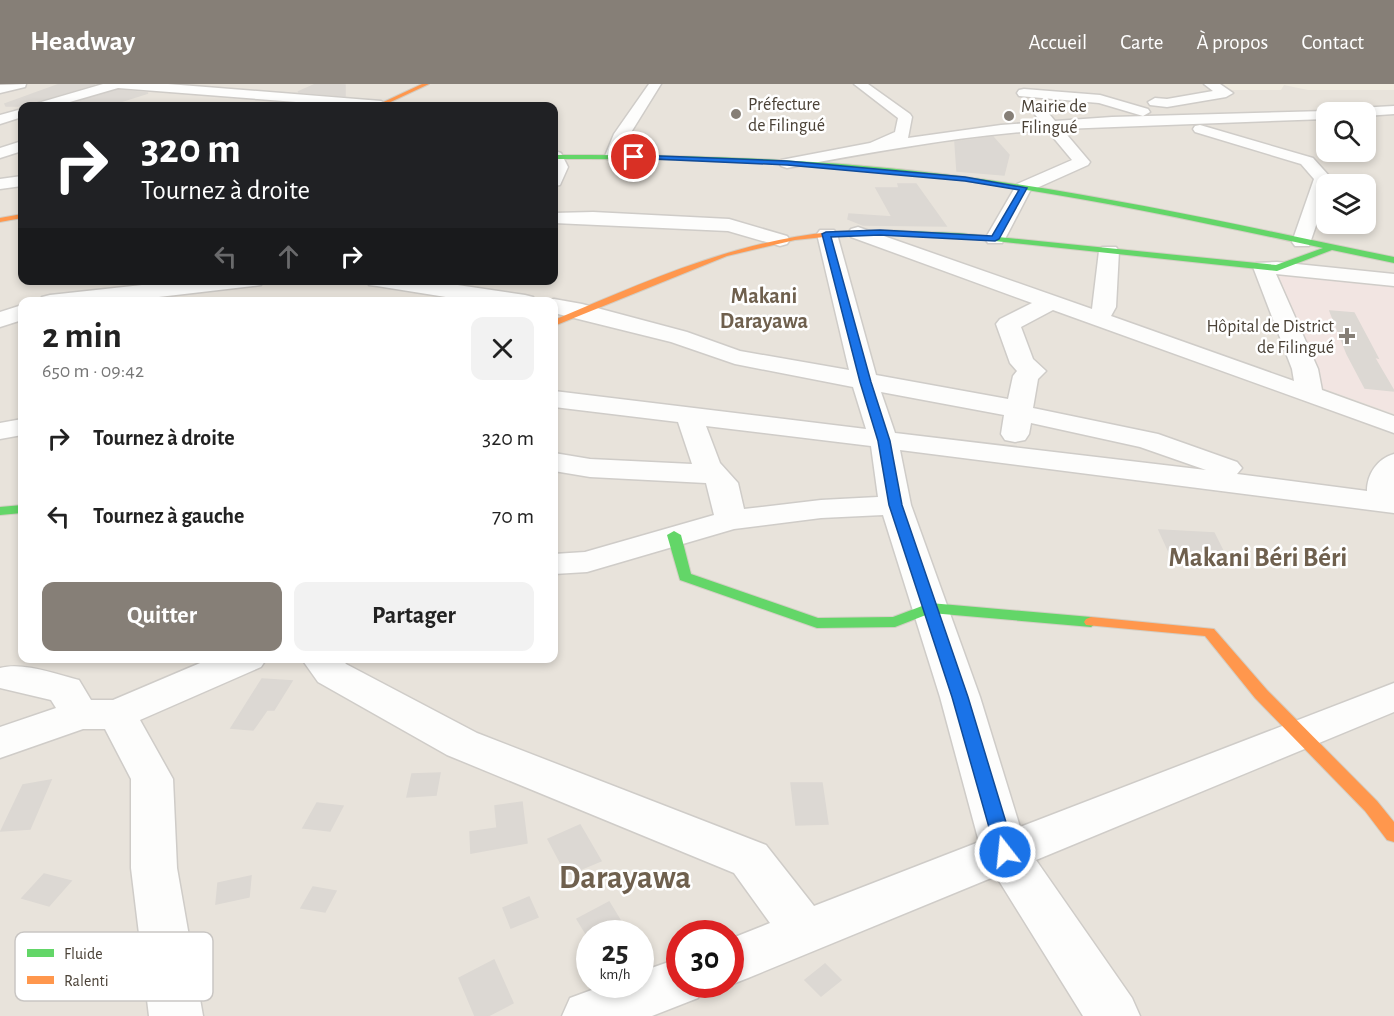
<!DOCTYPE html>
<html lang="fr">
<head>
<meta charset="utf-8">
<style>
  body { margin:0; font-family:"Alegreya Sans",sans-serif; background:#f2f2f2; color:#222; height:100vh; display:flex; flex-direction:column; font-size:22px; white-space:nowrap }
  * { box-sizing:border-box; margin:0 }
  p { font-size:20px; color:#767676 }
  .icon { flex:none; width:33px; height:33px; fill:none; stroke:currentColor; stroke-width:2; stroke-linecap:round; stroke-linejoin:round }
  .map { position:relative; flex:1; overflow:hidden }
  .sheet { position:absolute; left:18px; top:213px; width:540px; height:366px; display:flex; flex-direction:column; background:#fff; border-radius:12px; box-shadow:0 3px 9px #0003 }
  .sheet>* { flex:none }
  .guide { position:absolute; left:18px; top:18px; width:540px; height:183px; border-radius:12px; box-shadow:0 3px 9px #0003; background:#202124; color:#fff; overflow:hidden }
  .buttons { position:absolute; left:1316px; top:18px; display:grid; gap:12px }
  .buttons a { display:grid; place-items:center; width:60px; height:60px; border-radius:12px; background:#fff; box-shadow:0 3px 9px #0003; font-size:30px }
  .speed { position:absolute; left:576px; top:836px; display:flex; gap:12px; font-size:30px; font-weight:700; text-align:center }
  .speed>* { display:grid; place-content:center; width:78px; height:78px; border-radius:50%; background:#fff; box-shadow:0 3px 9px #0003; line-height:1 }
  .speed small { font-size:15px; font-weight:400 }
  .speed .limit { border:9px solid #d22; background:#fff; color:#111 }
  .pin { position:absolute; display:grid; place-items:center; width:51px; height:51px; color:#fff; margin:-26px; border:3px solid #fff; border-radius:50%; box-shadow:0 2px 6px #0007 }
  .me { position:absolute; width:66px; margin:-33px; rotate:344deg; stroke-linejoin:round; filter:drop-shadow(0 0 4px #0008) }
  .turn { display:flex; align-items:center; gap:21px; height:126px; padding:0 24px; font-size:27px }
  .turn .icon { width:78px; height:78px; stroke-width:2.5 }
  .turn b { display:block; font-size:42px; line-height:51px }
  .lanes { display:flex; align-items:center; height:57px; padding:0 24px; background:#0003; justify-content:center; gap:30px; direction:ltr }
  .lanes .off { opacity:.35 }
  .round { display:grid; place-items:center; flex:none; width:63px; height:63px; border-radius:12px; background:#f2f2f2 }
  .overview { display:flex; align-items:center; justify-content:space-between; height:102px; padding:0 24px }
  h1 { font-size:36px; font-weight:700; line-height:45px }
  .cta { display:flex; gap:12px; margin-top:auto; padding:12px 24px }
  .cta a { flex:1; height:69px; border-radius:12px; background:#867f77; color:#fff; font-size:24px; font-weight:700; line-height:69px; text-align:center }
  .cta a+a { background:#f2f2f2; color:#222 }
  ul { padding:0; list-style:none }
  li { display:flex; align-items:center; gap:18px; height:78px; padding:0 24px }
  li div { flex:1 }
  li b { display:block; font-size:22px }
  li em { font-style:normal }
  header { display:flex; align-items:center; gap:36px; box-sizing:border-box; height:84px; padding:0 30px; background:#867f77; color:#fff }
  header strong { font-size:28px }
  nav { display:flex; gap:33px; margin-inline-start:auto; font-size:21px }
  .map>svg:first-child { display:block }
</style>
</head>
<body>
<header>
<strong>Headway</strong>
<nav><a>Accueil</a><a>Carte</a><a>À propos</a><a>Contact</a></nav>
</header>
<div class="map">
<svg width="1394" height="932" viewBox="0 0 1394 932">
  <rect width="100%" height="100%" fill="#f3f1ee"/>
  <path fill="#e8e3db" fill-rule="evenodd" d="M0,0H1394V932H0ZM22,22H554V196H22ZM1326,28H1365V68H1326ZM1326,100H1365V140H1326ZM22,218H554V574H22ZM590,849H640V900H590ZM680,849H730V900H680Z"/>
  <path fill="#f1ece0" d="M1221,0H1394V6H1308L1284,1L1281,6H1232Z"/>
  <path fill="#f2e5e2" d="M1278,189L1394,202V330L1319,303Z"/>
  <path fill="#dcd8d3" stroke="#dcd8d3" stroke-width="1.5" d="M60,0H95L37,17L34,22H6L5,20Z
    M316,0L345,1V12L298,8Z
    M118,6L148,9L107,22H62Z
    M993,53L1009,71L1004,91L957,87L955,58Z
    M898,100H916L946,142L863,141L848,135L849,130L892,133L876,104H899Z
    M1330,227L1354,229L1378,274L1374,273L1394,307L1365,304L1347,270Z
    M1159,446L1214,449L1226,473L1170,470Z
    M262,595L292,597L274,626H267L253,646L231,644Z
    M440,689L436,711L407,713L412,690Z
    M51,696L30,745L1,747L23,701Z
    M791,699H822L828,740L796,741Z
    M522,718L527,759L471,769L470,748L497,744L495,722Z
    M317,719L343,722L330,747L303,744Z
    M580,741L601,777L567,791L548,755Z
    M44,790L71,797L49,822L22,814Z
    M251,792L249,813L216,820L218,799Z
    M313,803L336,807L325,828L301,824Z
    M529,813L538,833L511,844L503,824Z
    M609,818L620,836L596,849H590L588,853L577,835Z
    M494,876L513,919L488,932H475L459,894Z
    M825,880L841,896L821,912L805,896Z"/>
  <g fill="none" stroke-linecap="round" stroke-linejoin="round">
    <defs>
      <path id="street" d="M26,0L25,3L0,9V1Z
        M103,0H168L381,17L388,21L348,22L118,4L56,22H36L38,19Z
        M649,0H661L630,50L619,75H607L605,72L614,50Z
        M854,0H868L910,30L912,33L908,54L1001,41L1041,38L1033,28L1040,24L1045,25L1055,37L1112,33L1326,27L1331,28H1326V35L1062,45L1090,78L1088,81L1030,107L1005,155L1002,159H988L985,155L1017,100L1072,76L1047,46C960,52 873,68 787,84L781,82L779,79L781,76L870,59L895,48L898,34Z
        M1204,0H1220L1233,9L1226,13L1167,23L1150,21L1148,18L1155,14L1167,15L1213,7Z
        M1024,5L1100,11L1148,25L1150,28L1143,32L1099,19L1019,12L1017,9L1019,6Z
        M1394,22V30L1365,32V28H1351L1358,24Z
        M22,25V33L0,40V31Z
        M1200,41L1313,74L1331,94L1329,100H1326V112L1309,162H1295L1292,158L1314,95L1301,80L1195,48L1193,45L1195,42Z
        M22,57V67L0,74V64Z
        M555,67L561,69L568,83L560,101L554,102Z
        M22,92V102L0,105V95Z
        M593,128L729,135L787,152L790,156L787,160L780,162L728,147L554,139V129Z
        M858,143L1092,225L1099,167L1102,163H1116L1119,167L1116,223L1111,232L1294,297L1292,285L1253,183L1256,179L1277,178L1394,190V202L1276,190L1318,285L1322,306L1394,332V349L1053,226L1021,243L1033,275L1046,287L1038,295L1033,324L1158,350L1237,378L1242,384L1237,390L1367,407C1367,390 1377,375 1394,370V429L900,366L911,421L980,613L1020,743L1394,599V628L1036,776L1132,914L1140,932H1083L996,792L748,894L730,901L728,900H730V855L770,839L734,789L447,671L318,598L301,574H341L346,580L477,649L766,761L814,822L979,758L940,613L883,431L821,434L734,445L587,488L554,490V470L585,468L714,431L706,399L590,393L554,387V369L590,375L692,380L678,338L554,323V307L866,345L853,303L735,280L671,258L554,229V218L546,217L554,215L582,220L687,248L740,267L849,286L817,150L820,146H834L837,150L876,291L1008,315L1013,292L1017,287L1010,279L996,240L1000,235L1032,219L851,153L848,149L851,145ZM881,308L1004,331L1001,350L1005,356L1015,358L1025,356L1029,350L1031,339L1140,363L1206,386L895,349ZM706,342L871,362L878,413L821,416L744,425L738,399L720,379Z
        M188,196H263L261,201L253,202L116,218H39L42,213L50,211Z
        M367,196H424L525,211L533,213L536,218H477L377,202L369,201Z
        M22,221V236L0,243V228Z
        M22,335V351L0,355V339Z
        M212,574H267L261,583L140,636L173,695L177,784L203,932H149L131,784V695L105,645H83L0,674V643L56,624L51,616L0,604V584C24,578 55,590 79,596L91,616H113Z
        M680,874V900H704L698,914L652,932H562L570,914L608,900H640V888Z"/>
      <path id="fast" d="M554,71C692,70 829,75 966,93C1110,112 1252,144 1394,173V179L1332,166L1277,187L958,153L880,150L831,152L827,150L828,148L880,146L958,149L1276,181L1323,164C1204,139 1086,113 966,97C829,79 692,74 554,75Z
        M22,421V429L0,431V423Z
        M674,447L681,451L691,490L818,534L893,533L930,519L1091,533L1098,538L1091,543L931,529L895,543L817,544L680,496L667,451Z"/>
      <path id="slow" d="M422,0H429L382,22H375Z
        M22,130V134L0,138V134Z
        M831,148L835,150L834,152L795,156L727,172L554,242V236C645,198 731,158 831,148Z
        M1091,533L1214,545L1267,606L1377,717L1394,738V758L1387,756L1365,727L1255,614L1205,552L1086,541L1084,538L1086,535Z"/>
    </defs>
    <use href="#street" stroke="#cfccc8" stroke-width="3"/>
    <use href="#fast" stroke="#d3cec4" stroke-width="2"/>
    <use href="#slow" stroke="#d3cec4" stroke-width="2"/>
    <use href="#street" fill="#fdfdfc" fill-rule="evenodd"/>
    <use href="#fast" fill="#63d668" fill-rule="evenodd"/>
    <use href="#slow" fill="#ff974d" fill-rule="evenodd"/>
  </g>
  <path fill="#1a73e8" stroke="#114b97" stroke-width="1.5" d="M634,71L787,77L965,93L1027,104L999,155L995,157L880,151L831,153L871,298L890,357L902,421L968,613L1015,768L1012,774L1005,776L999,774L996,768L952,613L889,421L878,357L860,298L822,150L826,148L880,146L992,152L1019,106L965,97L787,81L632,74Z"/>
  <g fill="#867f77" stroke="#fff" stroke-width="2">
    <circle cx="736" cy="30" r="6"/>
    <circle cx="1009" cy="32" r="6"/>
    <path d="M1344 243h6v6h6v6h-6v6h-6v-6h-6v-6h6z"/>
  </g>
  <g text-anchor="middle" stroke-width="5" stroke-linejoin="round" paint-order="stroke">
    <g font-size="18" fill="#4b4237" stroke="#fff" text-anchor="start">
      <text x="748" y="26">Préfecture<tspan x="748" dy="21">de Filingué</tspan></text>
      <text x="1021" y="28">Mairie de<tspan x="1021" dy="21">Filingué</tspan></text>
      <text x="1334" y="248" text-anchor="end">Hôpital de District<tspan x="1334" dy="21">de Filingué</tspan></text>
    </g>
    <g font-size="22" font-weight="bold" fill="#6f604e" stroke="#fff">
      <text x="764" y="219">Makani<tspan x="764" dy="25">Darayawa</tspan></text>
    </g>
    <g font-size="27" font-weight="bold" fill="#6f604e" stroke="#fff">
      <text x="1258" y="482">Makani Béri Béri</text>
    </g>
    <g font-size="33" font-weight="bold" fill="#6f604e" stroke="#fff">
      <text x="625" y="804">Darayawa</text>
    </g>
  </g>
  <rect x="15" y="848" width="198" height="69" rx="9" fill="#fff" stroke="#c9c6c3" stroke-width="1.5"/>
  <rect x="27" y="865" width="27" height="8" fill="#63d668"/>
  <rect x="27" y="892" width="27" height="8" fill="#ff974d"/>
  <g font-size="16" fill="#4b4237">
    <text x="64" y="875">Fluide</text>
    <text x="64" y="902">Ralenti</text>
  </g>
</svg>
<div class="buttons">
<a><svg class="icon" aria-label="search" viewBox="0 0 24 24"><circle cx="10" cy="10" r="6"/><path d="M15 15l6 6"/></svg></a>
<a><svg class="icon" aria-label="layers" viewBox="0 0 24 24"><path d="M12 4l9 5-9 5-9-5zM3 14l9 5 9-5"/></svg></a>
</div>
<div class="speed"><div>25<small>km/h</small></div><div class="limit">30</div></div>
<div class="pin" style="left:634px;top:73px;background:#d93025"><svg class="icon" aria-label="arrive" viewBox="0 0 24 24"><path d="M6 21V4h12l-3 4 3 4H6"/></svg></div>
<svg class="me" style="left:1005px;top:768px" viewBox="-20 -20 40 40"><circle r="17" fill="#1a73e8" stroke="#fff" stroke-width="3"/><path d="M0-11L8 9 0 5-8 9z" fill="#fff"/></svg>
<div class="guide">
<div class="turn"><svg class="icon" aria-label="right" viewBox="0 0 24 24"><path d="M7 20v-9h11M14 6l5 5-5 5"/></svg><div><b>320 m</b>Tournez à droite</div></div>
<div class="lanes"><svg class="icon off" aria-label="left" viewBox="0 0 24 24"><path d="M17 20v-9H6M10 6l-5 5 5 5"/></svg><svg class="icon off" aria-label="ahead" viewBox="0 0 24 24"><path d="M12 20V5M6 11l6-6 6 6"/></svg><svg class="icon" aria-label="right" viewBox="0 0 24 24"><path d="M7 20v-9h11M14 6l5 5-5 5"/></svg></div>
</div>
<section class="sheet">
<div class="overview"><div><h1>2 min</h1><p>650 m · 09:42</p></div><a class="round"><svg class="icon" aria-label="close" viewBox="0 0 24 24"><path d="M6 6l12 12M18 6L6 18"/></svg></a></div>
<ul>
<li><svg class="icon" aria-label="right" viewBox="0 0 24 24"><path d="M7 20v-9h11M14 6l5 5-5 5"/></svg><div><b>Tournez à droite</b></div><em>320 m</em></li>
<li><svg class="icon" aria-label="left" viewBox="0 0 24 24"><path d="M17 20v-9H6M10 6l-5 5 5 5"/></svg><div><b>Tournez à gauche</b></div><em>70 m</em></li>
</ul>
<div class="cta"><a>Quitter</a><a>Partager</a></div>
</section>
</div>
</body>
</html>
